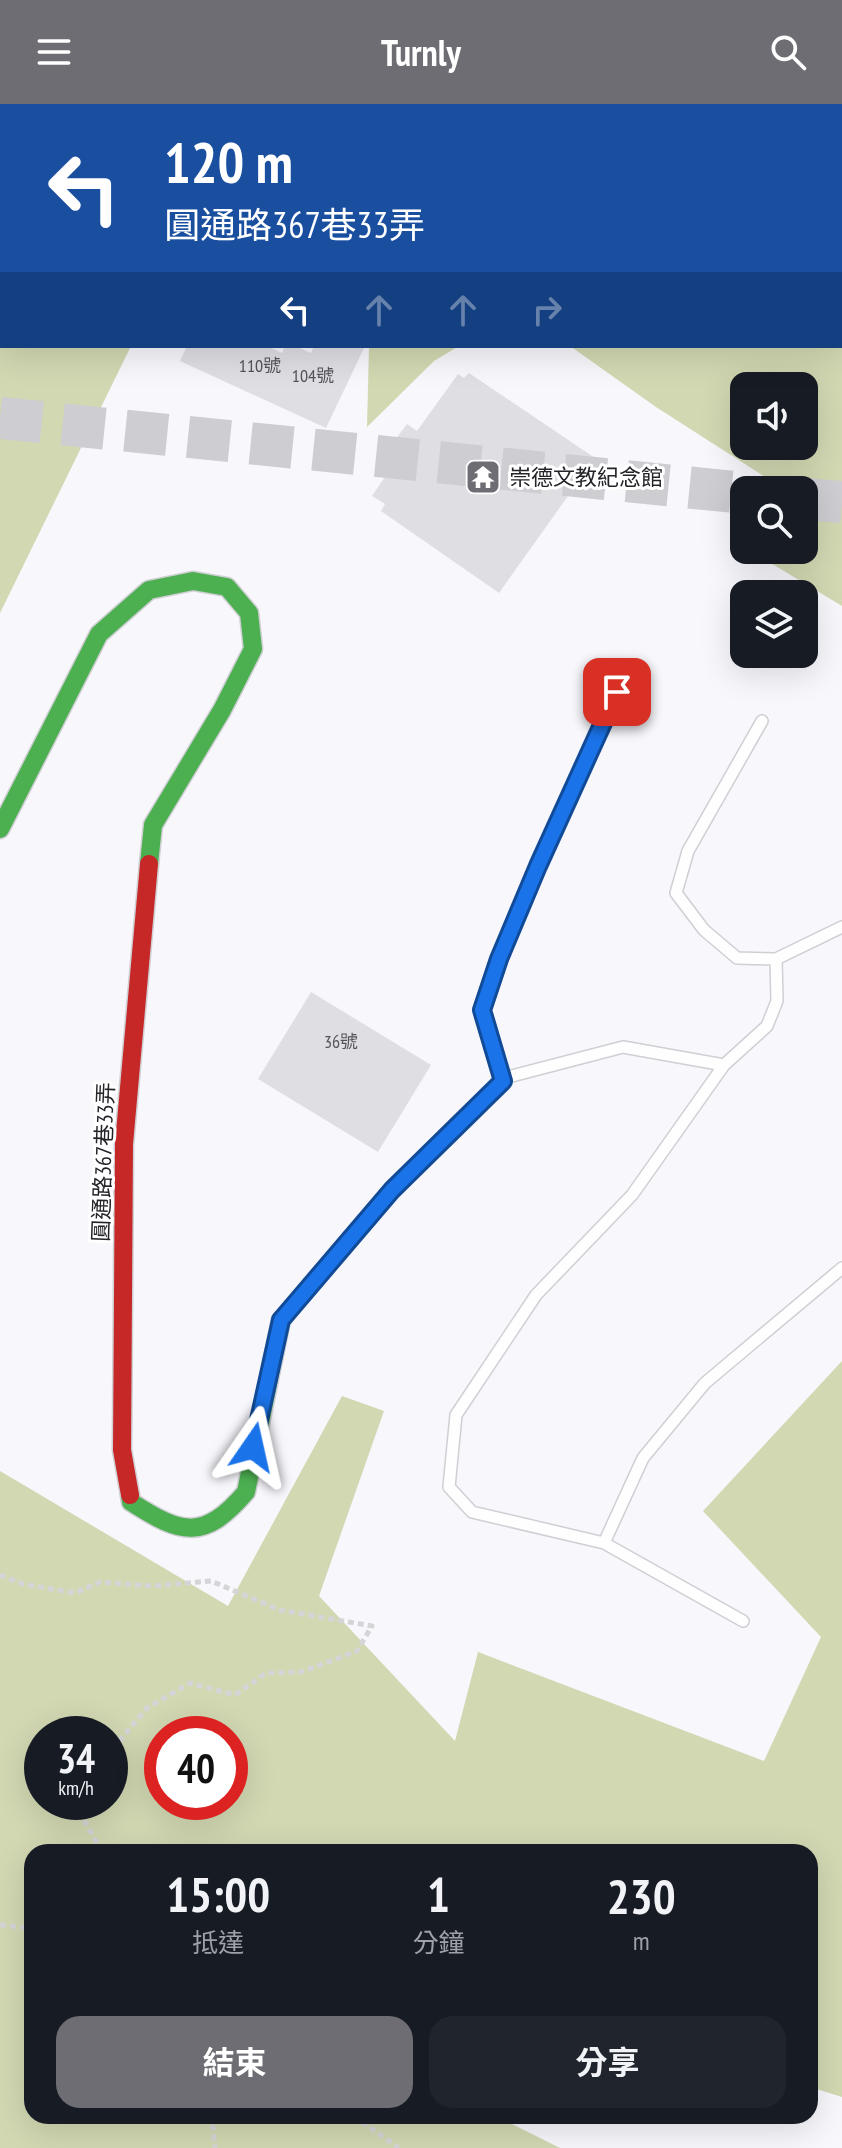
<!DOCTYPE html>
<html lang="zh-TW">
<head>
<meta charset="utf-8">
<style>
  body { margin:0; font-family:"PT Sans Narrow","Noto Sans TC",sans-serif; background:#20242c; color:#f1f3f6; height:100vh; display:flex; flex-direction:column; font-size:30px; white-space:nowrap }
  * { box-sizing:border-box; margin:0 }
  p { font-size:26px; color:#9ea1a6 }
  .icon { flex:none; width:44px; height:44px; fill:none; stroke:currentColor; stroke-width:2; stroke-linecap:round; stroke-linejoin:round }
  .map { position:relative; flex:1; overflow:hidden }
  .sheet { position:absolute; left:24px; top:1740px; width:794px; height:280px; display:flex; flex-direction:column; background:#171b24; border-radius:24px; box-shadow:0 8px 32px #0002 }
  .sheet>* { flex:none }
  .top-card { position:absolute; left:0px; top:0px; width:842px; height:244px; box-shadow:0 8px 32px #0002; background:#1a4fa0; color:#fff; overflow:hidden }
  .buttons { position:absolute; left:730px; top:268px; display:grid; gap:16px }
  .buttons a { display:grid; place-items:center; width:88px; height:88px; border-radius:16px; background:#171b24; box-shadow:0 8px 32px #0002; font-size:40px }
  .speed { position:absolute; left:24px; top:1612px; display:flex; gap:16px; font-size:40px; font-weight:700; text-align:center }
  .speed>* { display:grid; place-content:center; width:104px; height:104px; border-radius:50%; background:#171b24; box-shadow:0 8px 32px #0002; line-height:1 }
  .speed small { font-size:20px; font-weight:400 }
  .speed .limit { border:12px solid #d22; background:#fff; color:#111 }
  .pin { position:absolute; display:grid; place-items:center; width:68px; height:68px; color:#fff; margin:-34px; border-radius:16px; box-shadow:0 4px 12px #0006 }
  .me { position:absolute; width:88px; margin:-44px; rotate:11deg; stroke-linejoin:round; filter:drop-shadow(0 0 6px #0008) }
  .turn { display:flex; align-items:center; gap:28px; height:168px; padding:0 32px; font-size:36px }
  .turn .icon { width:104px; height:104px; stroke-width:2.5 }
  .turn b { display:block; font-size:56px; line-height:68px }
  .lanes { display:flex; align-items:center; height:76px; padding:0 32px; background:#0003; justify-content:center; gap:40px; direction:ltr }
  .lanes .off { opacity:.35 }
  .eta { display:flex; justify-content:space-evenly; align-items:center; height:136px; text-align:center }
  .eta b { font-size:48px; font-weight:700; line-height:56px }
  .button { display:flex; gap:16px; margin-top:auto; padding:16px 32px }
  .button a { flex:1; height:92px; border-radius:24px; background:#6e6d73; color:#fff; font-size:32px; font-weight:700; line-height:92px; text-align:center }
  .button a+a { background:#20242c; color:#f1f3f6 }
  header { display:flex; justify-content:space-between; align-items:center; height:104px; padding:0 32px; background:#6e6d73; color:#fff; font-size:36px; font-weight:700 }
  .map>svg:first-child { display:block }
</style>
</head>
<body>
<header><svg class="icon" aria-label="menu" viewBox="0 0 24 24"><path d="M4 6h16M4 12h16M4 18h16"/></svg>Turnly<svg class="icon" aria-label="search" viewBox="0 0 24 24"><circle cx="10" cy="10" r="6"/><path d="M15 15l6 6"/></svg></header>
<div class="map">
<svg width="842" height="2044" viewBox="0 0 842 2044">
  <rect width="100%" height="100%" fill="#f7f7fc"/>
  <path fill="#d2d8b2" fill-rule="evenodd" d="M0,0H521V2H2V242H131L0,509Z
    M840,183L842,185V502L749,446H804V386H773L776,380L656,303L570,242H840ZM744,282H804V342H744Z
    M369,242H459L434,257L367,323Z
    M842,1257V1993L810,1983V1748H32V2012H496L560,2044H0V1367L228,1502L342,1292L384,1307L319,1492L455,1637L478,1548L764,1657L821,1533L703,1407ZM110,1630V1698H42V1630ZM230,1630V1698H162V1630Z"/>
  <path fill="#dfdee3" d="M187,242H267L282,249L285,242H295L311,249L314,242H365L326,324L180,257Z
    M469,269L595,354L499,489L381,407L385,400L372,392L402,348L392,340L407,320L417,327L458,270L464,274Z
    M311,888L431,961L378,1048L258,975Z"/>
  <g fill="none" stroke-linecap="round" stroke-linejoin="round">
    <path stroke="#cdcdd2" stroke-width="42" stroke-dasharray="42 21" stroke-linecap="butt" d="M0,110H2
      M840,219H842
      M0,314L744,389
      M804,395L842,398"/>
    <defs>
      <path id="lane" d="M798,0L802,2
        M840,26L842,27
        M762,617L688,747L676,789L704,826L737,854L776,855
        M503,977L482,906L499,855L538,762L617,588
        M283,1213L392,1086L508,973L623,943L724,961
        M604,1439L643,1354L705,1279L842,1164
        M743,1517L604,1439L472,1408L449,1383L456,1311L536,1191L632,1091L724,961L767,922L777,897L776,855L842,823"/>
      <path id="street" d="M622,0V2"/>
      <path id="fast" d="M0,725L99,530L149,486L193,477L227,483L249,509L253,545L222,606L153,721L149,760
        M130,1391L131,1398C182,1431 204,1437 246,1388L281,1216"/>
      <path id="jam" d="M130,1391L122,1346L124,1040L149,760"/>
    </defs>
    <use href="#lane" stroke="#cfcfd4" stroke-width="14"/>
    <use href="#street" stroke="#cfcfd4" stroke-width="25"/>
    <use href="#fast" stroke="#cfcfd4" stroke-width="21"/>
    <use href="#jam" stroke="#cfcfd4" stroke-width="21"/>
    <path stroke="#d5d5d7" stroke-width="5" stroke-dasharray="6 4" stroke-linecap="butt" d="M47,0L48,2
      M0,169L2,167
      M0,1471L23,1480L75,1489L100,1478L152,1482L211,1477L280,1506L372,1522L357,1547L301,1568L266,1569L235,1591L190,1579L147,1604L110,1648
      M77,1698L79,1707L102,1748
      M0,1821L32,1824
      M207,2012L213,2023L215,2044
      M354,2012L399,2044"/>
    <use href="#lane" stroke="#fefeff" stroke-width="11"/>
    <use href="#street" stroke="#fefeff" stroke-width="22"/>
    <use href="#fast" stroke="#4caf50" stroke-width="18"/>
    <use href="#jam" stroke="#c62828" stroke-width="18"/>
  </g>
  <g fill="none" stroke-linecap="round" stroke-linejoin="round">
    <defs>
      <path id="route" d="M253,1343L281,1216L392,1086L503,977L482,906L499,855L538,762L617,588"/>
    </defs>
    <use href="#route" stroke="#114b97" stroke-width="20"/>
    <use href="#route" stroke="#1a73e8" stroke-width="14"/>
  </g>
  <defs>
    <symbol id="temple-square" viewBox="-11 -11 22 22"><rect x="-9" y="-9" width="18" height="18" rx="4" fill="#6e6d73" stroke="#fff"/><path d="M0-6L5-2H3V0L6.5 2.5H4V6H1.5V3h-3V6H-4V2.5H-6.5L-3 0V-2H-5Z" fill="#fff"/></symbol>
  </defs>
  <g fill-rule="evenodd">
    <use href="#temple-square" x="463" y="353" width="40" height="40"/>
  </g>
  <g text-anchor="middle" stroke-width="6" stroke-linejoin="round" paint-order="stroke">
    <g font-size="18" fill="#545358">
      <text x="260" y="268">110號</text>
      <text x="313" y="278">104號</text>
      <text x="341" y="944">36號</text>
    </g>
    <g font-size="22" fill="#242329" stroke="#fff" text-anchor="start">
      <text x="509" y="381">崇德文教紀念館</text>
    </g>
    <g font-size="22" fill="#242329" stroke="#fff">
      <text transform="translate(103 1058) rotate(-88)" y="8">圓通路367巷33弄</text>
    </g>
  </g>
</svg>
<div class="buttons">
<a><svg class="icon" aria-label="sound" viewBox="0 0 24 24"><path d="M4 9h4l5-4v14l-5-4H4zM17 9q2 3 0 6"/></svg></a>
<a><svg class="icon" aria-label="search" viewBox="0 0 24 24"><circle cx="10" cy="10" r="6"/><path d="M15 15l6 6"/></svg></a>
<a><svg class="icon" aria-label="layers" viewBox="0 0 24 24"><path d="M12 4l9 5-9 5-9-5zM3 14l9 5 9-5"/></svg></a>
</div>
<div class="speed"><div>34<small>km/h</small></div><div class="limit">40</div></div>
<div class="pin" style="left:617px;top:588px;background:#d93025"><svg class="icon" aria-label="arrive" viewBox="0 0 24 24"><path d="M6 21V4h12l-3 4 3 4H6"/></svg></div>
<svg class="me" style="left:253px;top:1343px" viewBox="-20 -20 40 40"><path d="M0-17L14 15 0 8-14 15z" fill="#1a73e8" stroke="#fff" stroke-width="4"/></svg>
<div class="top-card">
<div class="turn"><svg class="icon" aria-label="left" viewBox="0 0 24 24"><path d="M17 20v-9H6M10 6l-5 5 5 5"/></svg><div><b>120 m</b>圓通路367巷33弄</div></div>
<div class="lanes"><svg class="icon" aria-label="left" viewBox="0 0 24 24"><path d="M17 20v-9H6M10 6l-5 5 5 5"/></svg><svg class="icon off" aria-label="ahead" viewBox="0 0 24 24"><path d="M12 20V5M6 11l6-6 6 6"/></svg><svg class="icon off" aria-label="ahead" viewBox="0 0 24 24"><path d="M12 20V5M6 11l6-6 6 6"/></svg><svg class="icon off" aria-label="right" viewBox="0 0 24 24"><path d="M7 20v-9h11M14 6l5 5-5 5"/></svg></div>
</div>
<section class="sheet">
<div class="eta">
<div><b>15:00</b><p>抵達</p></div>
<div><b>1</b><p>分鐘</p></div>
<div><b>230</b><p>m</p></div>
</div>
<div class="button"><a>結束</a><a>分享</a></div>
</section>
</div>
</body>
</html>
